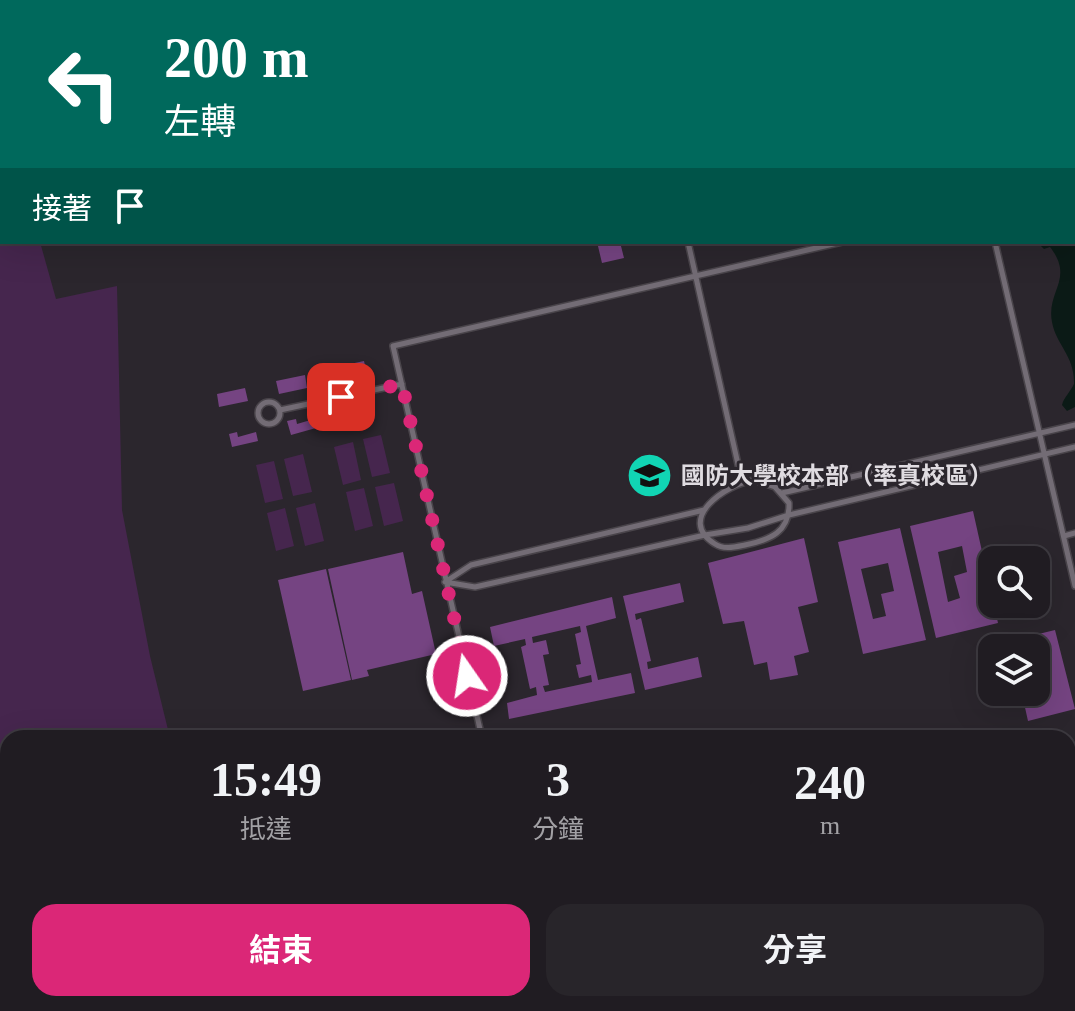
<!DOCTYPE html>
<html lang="zh-TW">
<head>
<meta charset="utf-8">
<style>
  body { margin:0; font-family:"Times New Roman","Noto Sans TC",serif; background:#28252a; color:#f1f3f6; height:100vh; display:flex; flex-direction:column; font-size:30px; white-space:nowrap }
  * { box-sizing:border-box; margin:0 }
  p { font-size:26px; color:#a2a1a5 }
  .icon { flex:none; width:44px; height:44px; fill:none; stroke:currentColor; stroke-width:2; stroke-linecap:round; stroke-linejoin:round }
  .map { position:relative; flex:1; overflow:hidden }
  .side { position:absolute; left:0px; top:730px; width:1076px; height:282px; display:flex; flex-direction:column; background:#201c22; border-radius:24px 24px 0 0; box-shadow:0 8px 32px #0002,0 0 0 2px #3d3a40 }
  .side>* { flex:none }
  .top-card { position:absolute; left:0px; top:0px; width:1076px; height:244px; box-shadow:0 8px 32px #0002,0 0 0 2px #3d3a40; background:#00695c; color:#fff; overflow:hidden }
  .fabs { position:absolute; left:978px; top:546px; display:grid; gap:16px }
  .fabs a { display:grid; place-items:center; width:72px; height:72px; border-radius:16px; background:#201c22; box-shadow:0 8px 32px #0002,0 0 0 2px #3d3a40; font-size:40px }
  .pin { position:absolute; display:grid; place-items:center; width:68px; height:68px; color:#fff; margin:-34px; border-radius:16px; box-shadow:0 4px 12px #0006 }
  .me { position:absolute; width:88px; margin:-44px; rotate:347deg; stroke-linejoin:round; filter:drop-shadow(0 0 6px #0008) }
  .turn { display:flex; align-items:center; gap:28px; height:168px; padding:0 32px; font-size:36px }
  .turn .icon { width:104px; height:104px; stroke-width:2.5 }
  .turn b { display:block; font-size:56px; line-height:68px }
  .then { display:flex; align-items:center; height:76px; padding:0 32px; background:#0003; gap:16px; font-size:30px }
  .eta { display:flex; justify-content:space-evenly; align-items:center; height:136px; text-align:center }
  .eta b { font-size:48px; font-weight:700; line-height:56px }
  .button { display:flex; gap:16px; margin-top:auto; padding:16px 32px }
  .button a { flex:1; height:92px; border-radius:24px; background:#db2777; color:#fff; font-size:32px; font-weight:700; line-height:92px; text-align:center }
  .button a+a { background:#28252a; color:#f1f3f6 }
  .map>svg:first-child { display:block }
</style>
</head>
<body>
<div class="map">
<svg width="1075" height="1011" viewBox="0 0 1075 1011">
  <rect width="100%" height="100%" fill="#2b262d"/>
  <path fill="#46264e" d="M0,0H49L2,2V242H40L56,299L117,286L122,510L150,656L170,738H8V750L0,746Z
    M381,435L390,473L372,477L363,439Z
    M353,442L361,480L343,485L334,447Z
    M303,454L312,492L293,496L284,459Z
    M274,461L283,499L265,503L256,465Z
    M394,483L403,521L384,526L375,487Z
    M364,488L373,526L355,531L346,492Z
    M315,503L324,541L305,546L296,508Z
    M285,508L294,546L276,551L267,513Z
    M152,1004H372L374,1011H156Z"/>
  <path fill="#0b1a16" d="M1075,217V407L1067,411L1062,405C1064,397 1071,391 1074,384C1075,356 1056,345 1052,322C1046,291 1075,279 1050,247L1044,249L1037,242H1074Z"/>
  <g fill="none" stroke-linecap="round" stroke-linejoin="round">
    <path stroke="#6f6a71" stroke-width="28" d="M891,1004L893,1011"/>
  </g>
  <path fill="#754482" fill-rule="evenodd" d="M597,242H620L624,258L602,263Z
    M364,361L367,374L339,380L336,367Z
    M305,375L307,388L279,394L276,381Z
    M245,388L248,401L219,407L217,394Z
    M369,397L373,414L347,421L344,411L361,407L359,400Z
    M296,419L297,424L314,419L316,428L291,435L287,421Z
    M237,432L238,437L256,432L258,441L232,447L229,434Z
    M973,511L998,623L936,638L910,526ZM962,546L967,572L954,576L960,598L948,602L938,552Z
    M900,528L926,640L863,654L838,542ZM888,563L894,591L881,594L886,616L873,619L861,569Z
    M804,538L818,602L798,607L809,652L794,656L798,675L770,680L767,662L754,665L744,621L723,624L708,563Z
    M403,552L412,594L422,591L436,654L367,670L369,676L352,680L328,569Z
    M326,569L351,680L303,691L278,580Z
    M680,583L684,602L635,614L636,620L641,618L651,661L647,662L648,669L698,657L702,677L645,690L623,596Z
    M612,597L616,618L586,626L598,680L631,673L635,693L509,719L507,703L537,695L536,687L530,689L521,647L526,645L525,639L494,646L490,627ZM580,626L581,632L575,634L581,664L576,665L579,678L591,675L592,682L545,692L543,686L549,685L543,655L549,654L546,640L533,643L532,637Z
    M1055,630L1075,709L1028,721L1024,703L1004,708L1001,699L996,700L994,692H1036V648H1012L1010,641Z"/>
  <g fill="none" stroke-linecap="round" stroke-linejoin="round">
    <defs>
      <path id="lane" d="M65,0V2
        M622,0L623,2
        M463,2L468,0
        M948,2L957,0
        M1074,106L1075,105
        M1074,128H1075
        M688,242L742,482
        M995,242L1075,586
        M258 413a11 11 0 1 1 22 0a11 11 0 1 1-22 0Z
        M280,410L402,384
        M754,480L775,487L789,503C790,532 770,540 745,545C735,547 724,550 715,544C675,519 726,484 754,480Z
        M782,493L1075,425
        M704,510L471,565L445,582L475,587L705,535L748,528L789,515L1075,447
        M1064,536L1075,533
        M482,738L393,346L842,242
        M1068,759L1075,757
        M1071,815L1075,814
        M1068,878L1075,876"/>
      <path id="street" d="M0,876L8,885
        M71,1004L80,1011"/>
    </defs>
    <use href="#lane" stroke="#49444a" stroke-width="8"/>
    <use href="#street" stroke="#49444a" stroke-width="13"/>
    <use href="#lane" stroke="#736c75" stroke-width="5"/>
    <use href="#street" stroke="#736c75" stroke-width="10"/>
  </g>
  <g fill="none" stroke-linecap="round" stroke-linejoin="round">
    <path stroke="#db2777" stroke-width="14" stroke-dasharray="0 25.2" d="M341,397L402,384L467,676"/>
  </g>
  <defs>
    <symbol id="university-disc" viewBox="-11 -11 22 22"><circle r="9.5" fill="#11d5b4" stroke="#2b262d"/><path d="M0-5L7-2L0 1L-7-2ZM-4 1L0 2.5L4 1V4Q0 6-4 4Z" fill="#111"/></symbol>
  </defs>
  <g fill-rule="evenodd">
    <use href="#university-disc" x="624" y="450" width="51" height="51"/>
  </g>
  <g text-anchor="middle" stroke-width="6" stroke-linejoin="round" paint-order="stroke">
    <g font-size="24" font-weight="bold" fill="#e0dce1" stroke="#2b262d" text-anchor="start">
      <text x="681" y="484">國防大學校本部（率真校區）</text>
    </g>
  </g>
</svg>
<div class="fabs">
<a><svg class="icon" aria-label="search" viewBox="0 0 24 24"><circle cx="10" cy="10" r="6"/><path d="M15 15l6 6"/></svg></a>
<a><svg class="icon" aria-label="layers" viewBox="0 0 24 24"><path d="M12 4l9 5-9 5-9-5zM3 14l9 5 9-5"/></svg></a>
</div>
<div class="pin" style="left:341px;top:397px;background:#d93025"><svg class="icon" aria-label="arrive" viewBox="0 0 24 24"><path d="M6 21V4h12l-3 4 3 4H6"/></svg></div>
<svg class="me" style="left:467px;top:676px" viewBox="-20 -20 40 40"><circle r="17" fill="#db2777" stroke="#fff" stroke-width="3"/><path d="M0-11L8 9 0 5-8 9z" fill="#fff"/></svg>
<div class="top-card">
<div class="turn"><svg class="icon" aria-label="left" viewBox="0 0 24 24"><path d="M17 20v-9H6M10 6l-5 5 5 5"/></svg><div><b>200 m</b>左轉</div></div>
<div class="then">接著<svg class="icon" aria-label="arrive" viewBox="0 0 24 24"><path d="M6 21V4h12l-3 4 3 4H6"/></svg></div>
</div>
<section class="side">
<div class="eta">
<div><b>15:49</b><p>抵達</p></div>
<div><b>3</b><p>分鐘</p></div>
<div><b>240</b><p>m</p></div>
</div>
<div class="button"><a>結束</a><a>分享</a></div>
</section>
</div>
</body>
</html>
